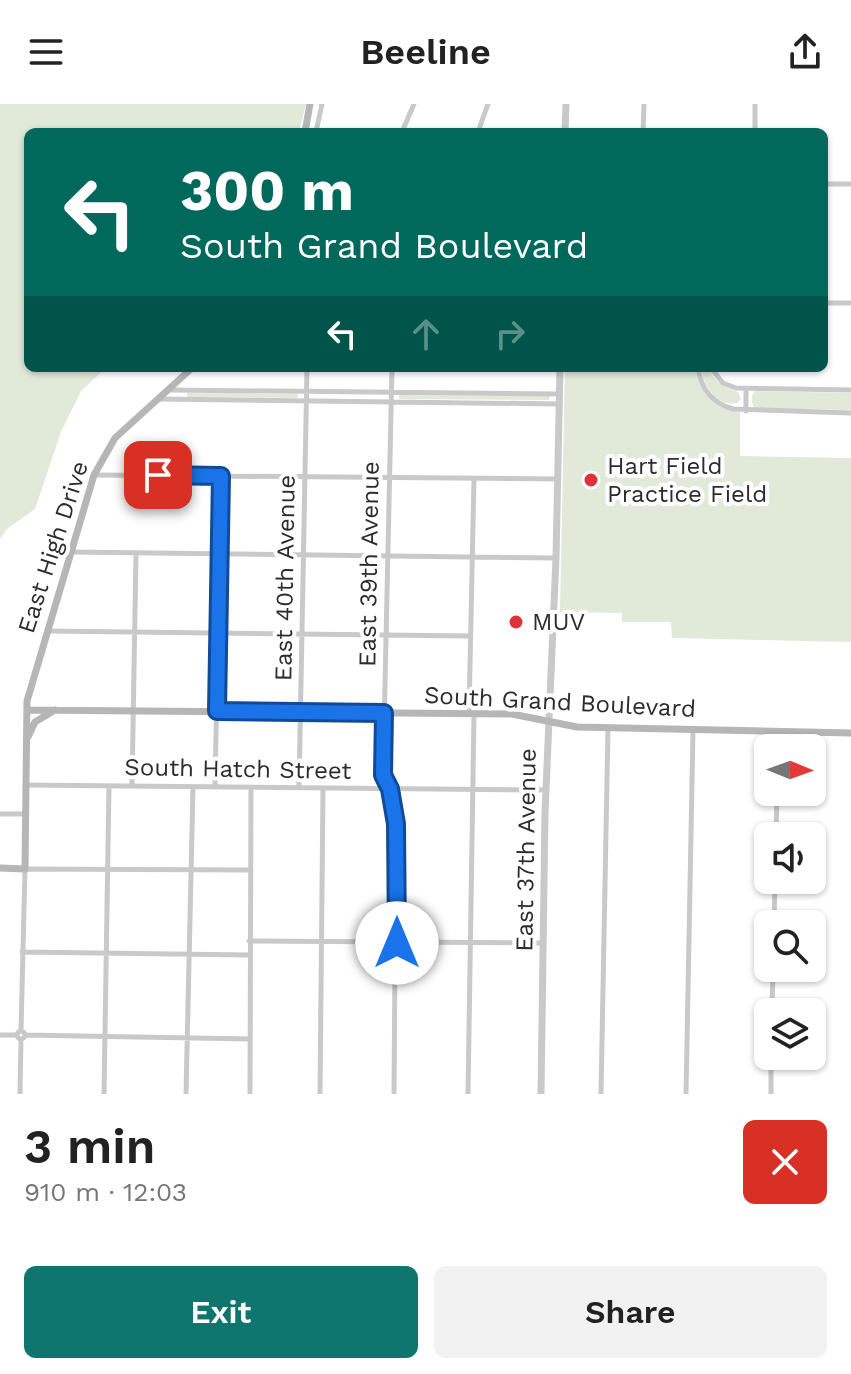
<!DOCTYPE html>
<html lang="en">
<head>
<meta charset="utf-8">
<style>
  body { margin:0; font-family:"Work Sans",sans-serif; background:#f2f2f2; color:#222; height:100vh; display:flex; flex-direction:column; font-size:30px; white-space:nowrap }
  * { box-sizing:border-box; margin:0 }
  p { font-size:26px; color:#767676 }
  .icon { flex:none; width:44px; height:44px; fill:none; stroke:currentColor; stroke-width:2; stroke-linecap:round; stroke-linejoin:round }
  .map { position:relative; height:990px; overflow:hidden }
  .sheet { display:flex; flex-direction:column; background:#fff; flex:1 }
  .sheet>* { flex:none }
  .hud { position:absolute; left:24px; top:24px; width:804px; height:244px; border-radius:12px; box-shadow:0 2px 6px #0004; background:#00695c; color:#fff; overflow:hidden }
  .needle { width:52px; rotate:91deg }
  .fabs { position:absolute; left:754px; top:630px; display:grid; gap:16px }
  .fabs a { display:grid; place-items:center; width:72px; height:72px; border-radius:12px; background:#fff; box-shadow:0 2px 6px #0004; font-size:40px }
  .pin { position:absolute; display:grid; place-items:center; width:68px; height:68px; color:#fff; margin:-34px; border-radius:16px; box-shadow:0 4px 12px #0006 }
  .me { position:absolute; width:88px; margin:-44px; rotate:0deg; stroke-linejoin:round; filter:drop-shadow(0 0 6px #0008) }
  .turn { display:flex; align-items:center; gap:28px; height:168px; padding:0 24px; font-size:36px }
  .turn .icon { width:104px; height:104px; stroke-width:2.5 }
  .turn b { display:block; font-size:56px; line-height:68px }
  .lanes { display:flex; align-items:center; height:76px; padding:0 24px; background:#0003; justify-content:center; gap:40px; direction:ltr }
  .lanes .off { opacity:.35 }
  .round { display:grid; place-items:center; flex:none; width:84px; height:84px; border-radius:12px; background:#f2f2f2 }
  .overview { display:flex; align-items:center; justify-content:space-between; height:136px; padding:0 24px }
  h1 { font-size:48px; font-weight:600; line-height:60px }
  .button { display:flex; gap:16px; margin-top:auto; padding:16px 24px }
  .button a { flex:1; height:92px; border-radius:12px; background:#0f766e; color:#fff; font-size:32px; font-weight:600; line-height:92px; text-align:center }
  .button a+a { background:#f2f2f2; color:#222 }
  header { display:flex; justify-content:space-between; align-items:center; height:104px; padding:0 24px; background:#fff; font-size:36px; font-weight:600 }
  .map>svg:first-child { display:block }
</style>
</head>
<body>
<header><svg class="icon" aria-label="menu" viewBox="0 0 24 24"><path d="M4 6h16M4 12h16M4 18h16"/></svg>Beeline<svg class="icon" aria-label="share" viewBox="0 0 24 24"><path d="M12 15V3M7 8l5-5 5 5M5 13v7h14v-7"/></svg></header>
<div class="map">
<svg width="851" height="990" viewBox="0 0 851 990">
  <rect width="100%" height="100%" fill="#fff"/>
  <path fill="#e1e9d9" d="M0,0H306L299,28H28V264H106L81,287L61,328L35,405L7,425L0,435Z
    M565,264H695C700,289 715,305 740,308V352L851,354V538L672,534L671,518H622V509L560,508Z
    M701,264H708C714,277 724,283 738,288L741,294L738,299C718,304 703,282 701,264Z
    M755,287L851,289V306L755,304C751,298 750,294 755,287Z
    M187,289L298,290V294L187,293Z
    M399,291L550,292L549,296L399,295Z"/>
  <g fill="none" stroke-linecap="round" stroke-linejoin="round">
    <path stroke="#c9c9c9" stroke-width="5" d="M316,28L322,0
      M402,28L414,0
      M478,28L488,0
      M643,28L644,0
      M755,28V0
      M824,80H851
      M824,199H851
      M392,264L383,671L390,685L396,720L394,990
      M698,264C701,285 712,299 733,305L851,309
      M711,264L723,279L736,284L851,286
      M170,286L559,290
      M159,295L559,300
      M746,307V284
      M95,371L558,375
      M71,448L556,454
      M47,527L470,532
      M469,609L474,374
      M777,644L778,628
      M25,681L547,686
      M132,682L136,450
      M215,683L221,372
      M299,684L307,264
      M0,710H26
      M776,732L777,688
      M774,820L775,776
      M249,837L543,839
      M22,848L249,851
      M772,908L773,864
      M17 931a4 4 0 1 1 8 0a4 4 0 1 1-8 0Z
      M21,927L25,765L250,766
      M0,931H17
      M25,931L249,935
      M20,989L21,935
      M104,990L109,682
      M186,990L193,683
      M250,990L251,684
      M320,990L323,684
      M468,990L474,610
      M601,990L608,624
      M686,990L693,626
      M771,990V952"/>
    <path stroke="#c9c9c9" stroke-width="7" d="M565,28L566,0
      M541,990L545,709L556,454L560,264"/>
    <path stroke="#b6b6b6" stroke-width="7" d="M305,28L310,0
      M27,606L512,610L577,623L851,629
      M28,633L35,618L55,606
      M0,764L25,765L27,597L94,371L115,334L192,264"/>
  </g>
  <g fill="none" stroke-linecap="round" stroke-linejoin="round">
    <defs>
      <path id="route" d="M158,371L221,372L217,607L384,609L383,671L390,685L396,720L397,839"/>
    </defs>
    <use href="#route" stroke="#114b97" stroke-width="20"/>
    <use href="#route" stroke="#1a73e8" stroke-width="14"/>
  </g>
  <g fill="#de323a" stroke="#fff" stroke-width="3">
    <circle cx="591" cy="376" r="8"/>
    <circle cx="516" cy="518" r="8"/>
  </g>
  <g text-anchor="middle" stroke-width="8" stroke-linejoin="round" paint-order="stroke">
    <g font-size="24" fill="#2c2c2c" stroke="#fff" text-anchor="start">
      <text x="607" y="370">Hart Field<tspan x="607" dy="28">Practice Field</tspan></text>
      <text x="532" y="526">MUV</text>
    </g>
    <g font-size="24" fill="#2c2c2c" stroke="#fff">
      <text transform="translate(53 443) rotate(-72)" y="8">East High Drive</text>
      <text transform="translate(369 460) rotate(-89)" y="8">East 39th Avenue</text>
      <text transform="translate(285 474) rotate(-89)" y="8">East 40th Avenue</text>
      <text transform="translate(560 598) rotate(3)" y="8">South Grand Boulevard</text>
      <text transform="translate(238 665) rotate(1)" y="8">South Hatch Street</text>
      <text transform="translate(526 746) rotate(-89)" y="8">East 37th Avenue</text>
    </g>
  </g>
</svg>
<div class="fabs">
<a><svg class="needle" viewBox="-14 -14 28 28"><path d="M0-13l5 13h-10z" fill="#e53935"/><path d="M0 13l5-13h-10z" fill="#767676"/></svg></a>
<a><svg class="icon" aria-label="sound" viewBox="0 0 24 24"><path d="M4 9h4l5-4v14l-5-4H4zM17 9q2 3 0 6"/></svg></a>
<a><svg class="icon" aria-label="search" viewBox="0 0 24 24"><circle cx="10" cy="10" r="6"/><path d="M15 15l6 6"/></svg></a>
<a><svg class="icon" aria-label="layers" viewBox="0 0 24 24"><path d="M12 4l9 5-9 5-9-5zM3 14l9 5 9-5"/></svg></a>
</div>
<div class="pin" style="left:158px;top:371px;background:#d93025"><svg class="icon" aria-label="arrive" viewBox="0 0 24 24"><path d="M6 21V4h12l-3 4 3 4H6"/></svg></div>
<svg class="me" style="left:397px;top:839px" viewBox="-20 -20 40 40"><circle r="19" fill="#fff"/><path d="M0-13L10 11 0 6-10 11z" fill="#1a73e8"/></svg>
<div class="hud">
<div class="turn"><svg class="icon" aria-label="left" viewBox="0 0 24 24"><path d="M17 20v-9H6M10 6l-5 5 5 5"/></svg><div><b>300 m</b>South Grand Boulevard</div></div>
<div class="lanes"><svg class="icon" aria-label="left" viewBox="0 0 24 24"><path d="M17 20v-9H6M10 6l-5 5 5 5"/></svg><svg class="icon off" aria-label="ahead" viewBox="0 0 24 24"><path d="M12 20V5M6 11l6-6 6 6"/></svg><svg class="icon off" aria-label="right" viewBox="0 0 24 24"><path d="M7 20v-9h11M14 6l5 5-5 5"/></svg></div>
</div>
</div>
<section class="sheet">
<div class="overview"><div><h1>3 min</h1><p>910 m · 12:03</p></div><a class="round" style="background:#d93025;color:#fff"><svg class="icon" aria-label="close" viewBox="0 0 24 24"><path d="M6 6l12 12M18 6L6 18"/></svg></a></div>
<div class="button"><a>Exit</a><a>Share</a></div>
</section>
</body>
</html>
